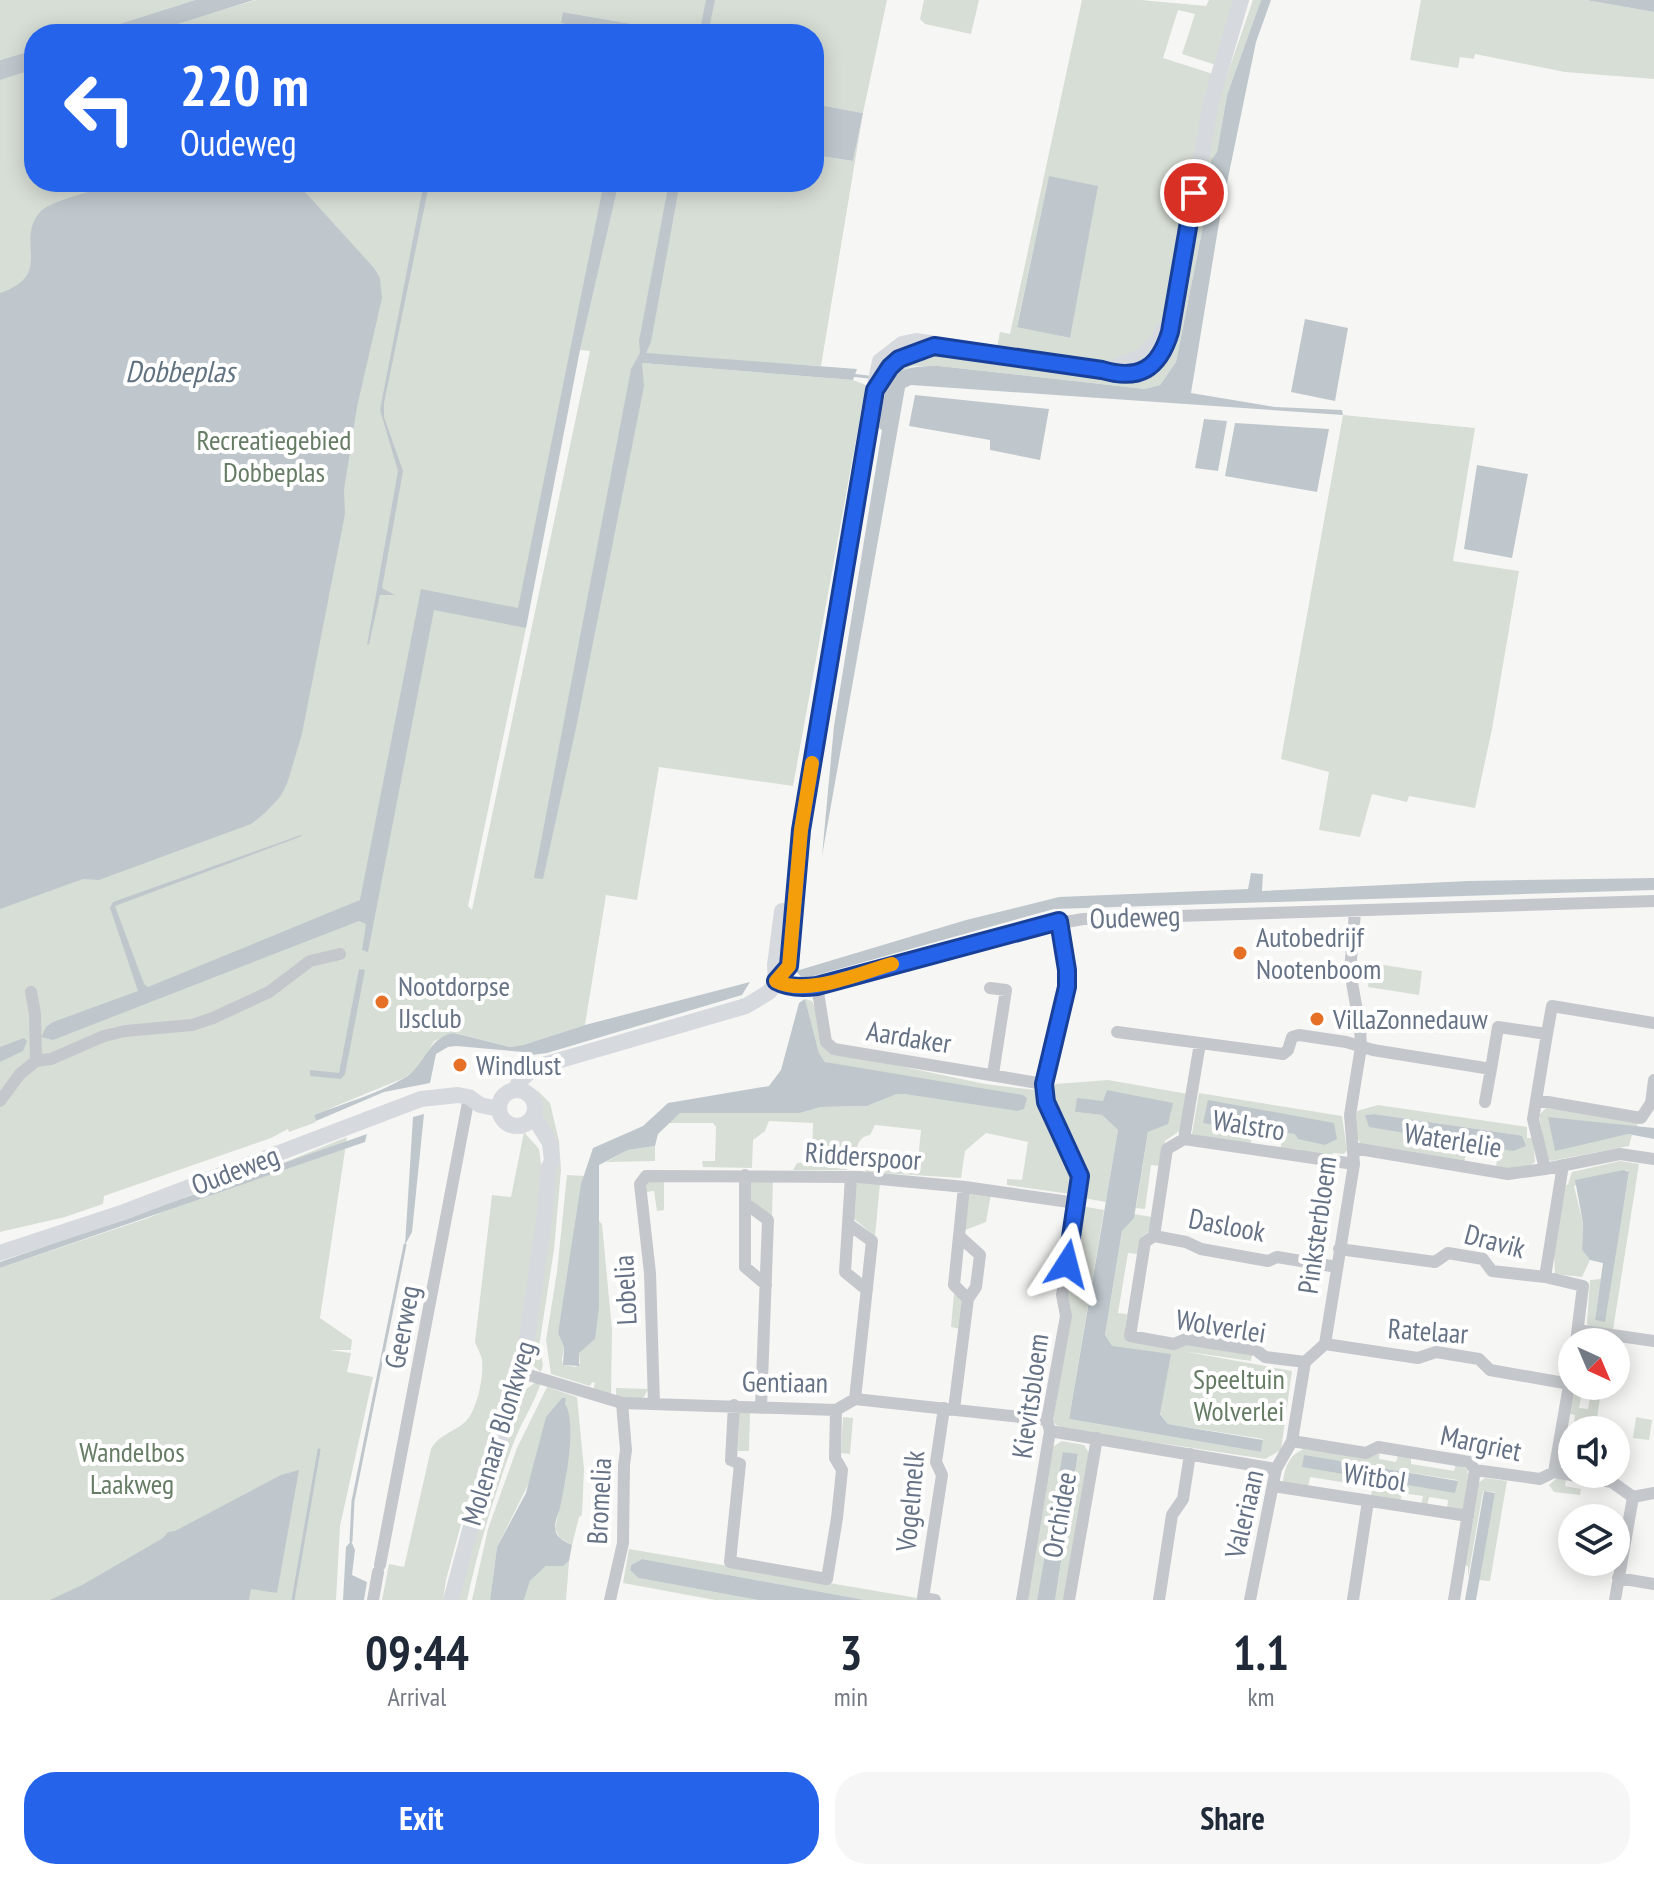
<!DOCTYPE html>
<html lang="en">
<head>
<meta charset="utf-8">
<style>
  body { margin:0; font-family:"PT Sans Narrow",sans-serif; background:#f6f6f7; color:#1f2937; height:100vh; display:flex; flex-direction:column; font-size:30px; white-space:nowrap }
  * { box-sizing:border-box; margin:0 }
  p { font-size:26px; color:#747a83 }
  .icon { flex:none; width:44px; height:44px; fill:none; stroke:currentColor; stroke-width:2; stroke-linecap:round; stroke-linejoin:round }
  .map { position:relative; height:1600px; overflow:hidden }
  .panel { display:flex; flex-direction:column; background:#fff; flex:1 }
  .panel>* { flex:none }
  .guide { position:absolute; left:24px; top:24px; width:800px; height:168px; border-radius:32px; box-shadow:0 4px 20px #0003; background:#2563eb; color:#fff; overflow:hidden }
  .needle { width:52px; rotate:136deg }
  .tools { position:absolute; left:1558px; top:1328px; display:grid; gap:16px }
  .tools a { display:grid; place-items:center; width:72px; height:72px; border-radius:50%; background:#fff; box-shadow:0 4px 20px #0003; font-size:40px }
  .pin { position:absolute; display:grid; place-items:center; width:68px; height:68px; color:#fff; margin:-34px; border:4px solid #fff; border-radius:50%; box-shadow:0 2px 8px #0007 }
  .me { position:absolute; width:88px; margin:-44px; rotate:9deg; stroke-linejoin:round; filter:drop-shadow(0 0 6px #0008) }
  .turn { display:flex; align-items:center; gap:28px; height:168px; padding:0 24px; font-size:36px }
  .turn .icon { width:104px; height:104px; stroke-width:2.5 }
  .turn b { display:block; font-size:56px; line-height:68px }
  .eta { display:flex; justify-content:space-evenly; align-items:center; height:136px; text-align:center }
  .eta b { font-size:48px; font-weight:800; line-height:56px }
  .primary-button { display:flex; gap:16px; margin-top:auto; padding:16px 24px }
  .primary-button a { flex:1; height:92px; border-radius:32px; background:#2563eb; color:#fff; font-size:32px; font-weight:800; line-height:92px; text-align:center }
  .primary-button a+a { background:#f6f6f7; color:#1f2937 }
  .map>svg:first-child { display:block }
</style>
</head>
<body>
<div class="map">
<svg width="1654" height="1600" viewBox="0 0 1654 1600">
  <rect width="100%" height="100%" fill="#f6f7f4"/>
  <path fill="#d7ded5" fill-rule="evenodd" d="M0,0H195L88,34H34V50L0,60Z
    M256,0H887L863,113L821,366L723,360L642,363L853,380L866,385L793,786L659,767L637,900L606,895L585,1025L523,1045L510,1047L455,1033L434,1041L419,1067L404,1078L314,1115L316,1121L314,1123L289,1132L288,1129L271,1138L104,1196L103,1204L65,1217L0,1232V78L34,67V182H607L523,611L526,628L468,906L472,910L590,351L580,350L619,182H814V155L853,161L863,113L814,104V34H647L648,27L564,12L561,23L615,34H141Z
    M924,0H979L971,34L925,24L920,19Z
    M1082,0H1141L1206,6L1209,0H1238L1216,65L1182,54L1195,14L1178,10L1163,58L1213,74L1170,294L1161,326L1147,348L1105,363L997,348L1000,332L1010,334ZM1049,177L1097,186L1069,338L1017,326Z
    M1253,0H1261L1227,95L1217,152L1211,160L1208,201L1176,362L1160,385L1145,389L939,366H913L893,375C903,360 923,356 940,354L1153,372L1220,95Z
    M1421,0H1586L1654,12V79L1565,72L1475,54L1474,59L1460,57L1458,68L1410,60Z
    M1343,415L1475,428L1453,561L1519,571L1492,729L1475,808L1409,796L1407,802L1372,794L1360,837L1319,830L1329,772L1281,759Z
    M1371,963L1422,971L1419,995L1368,987Z
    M805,999L812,1001L833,1052L985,1084L1036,1090C1040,1127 1079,1158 1070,1194L1007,1185V1179L1022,1180L1028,1142L986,1133L965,1151L961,1178L866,1172L867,1163L883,1165L884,1169L917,1170L921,1130L875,1125L870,1135C855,1138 857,1150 855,1164L847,1163V1170H793L797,1163L812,1162L813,1123L769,1121L765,1131L753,1140L752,1168L703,1167L702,1161H715L716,1127L713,1123H668L680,1113H800L821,1107L867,1106L897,1094H904L1023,1111L825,1062L819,1053Z
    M1108,1080L1188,1094L1181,1130L1165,1141L1160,1166L1151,1165L1145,1209L1136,1208L1148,1132L1107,1090L1104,1101L1075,1112L1102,1115L1118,1130L1106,1202L1083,1198V1171L1087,1169L1085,1162L1081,1163L1054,1105L1051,1089L1055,1084Z
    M537,1090L550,1103L559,1141L561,1170L554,1249L539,1347L543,1365L541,1372L532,1365L530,1358L555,1153L539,1116Z
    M1199,1093L1342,1116L1347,1150L1344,1154L1333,1153L1332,1156L1295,1149L1281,1150V1143L1252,1138L1250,1145L1192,1134Z
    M1378,1105L1527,1127V1138H1533L1535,1162C1525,1171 1509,1169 1496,1167L1497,1160L1466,1154L1464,1162L1362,1145C1355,1138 1353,1120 1357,1111ZM1374,1114L1518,1135L1522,1136L1365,1115Z
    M1546,1108L1638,1122L1637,1127L1549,1118L1632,1135L1629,1146L1551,1161L1547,1158L1539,1115Z
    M524,1132L539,1149L542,1171L537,1241L511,1397L467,1502L446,1580L443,1600H382L389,1564L404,1567L431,1449C439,1434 455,1432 466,1421C477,1410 484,1376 482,1360C481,1354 477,1348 475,1342L492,1195L511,1197Z
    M347,1137L320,1318L352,1340L351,1350H330L351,1353L347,1372L373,1377L340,1526L336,1600H0V1268L148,1218Z
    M655,1146V1161L606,1162L628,1150Z
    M1620,1161L1639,1164L1613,1330L1589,1326L1587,1323L1590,1280L1601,1279L1595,1320L1604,1321L1629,1173L1627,1170L1574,1186L1583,1223L1582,1250L1590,1260L1582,1277L1555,1274L1554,1255L1565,1186L1568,1184L1572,1172Z
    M567,1175L584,1176L558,1333L564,1347L562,1359L563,1365L576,1367L580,1363L579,1353L599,1262L598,1220L602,1224L612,1330L611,1396L593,1390L595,1383L592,1382L590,1386L551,1374L546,1340L557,1272Z
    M773,1178L772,1217L748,1200L751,1181Z
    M664,1179V1210L657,1211L654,1191L646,1192L647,1181Z
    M860,1181L880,1183L875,1236L853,1218L856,1184Z
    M969,1193L991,1194L986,1222L963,1231Z
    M1081,1206L1104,1210L1069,1419L1261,1452L1263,1439L1168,1424L1107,1342L1105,1335L1122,1231L1134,1214L1152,1217L1150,1231L1141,1237L1137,1254L1128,1253L1118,1313L1127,1314L1124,1338L1172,1347L1185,1343L1252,1354L1251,1361L1182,1351L1292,1371L1281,1450L1265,1459L1067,1429L1056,1425L1053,1421L1071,1310L1067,1291H1075L1079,1263L1071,1262Z
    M954,1293L963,1299L961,1329L951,1327Z
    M536,1382L541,1383C534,1403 523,1420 515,1439C495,1492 479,1545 467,1600H458L475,1532L525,1390Z
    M1574,1386H1583L1579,1408L1588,1409L1592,1386H1602L1595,1430H1573L1575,1415L1569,1414Z
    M547,1387L577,1397L584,1469L582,1515L579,1517L572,1545L560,1538L555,1529L566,1478L569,1442L533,1475L497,1547L490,1600H472L488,1529L517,1448Z
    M616,1388L648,1389L644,1397L638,1400L616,1397Z
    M739,1412L750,1413L749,1451H738Z
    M843,1417L853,1418L850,1454L841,1453Z
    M1636,1417L1652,1420L1649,1440L1633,1438Z
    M1062,1441L1084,1445L1089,1453L1065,1600H1055L1078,1455L1064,1452L1037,1600H1026L1051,1448Z
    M1304,1449L1367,1457L1380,1451L1379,1459L1396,1462L1398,1456L1411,1458V1464L1454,1471L1456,1464L1467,1469L1468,1474L1463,1510H1447L1448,1500L1429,1497L1427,1506L1421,1505L1423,1496L1402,1493L1400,1503L1371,1497L1372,1487L1310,1477L1308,1487L1283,1482C1285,1467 1289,1455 1304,1449ZM1304,1456L1457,1480L1458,1481L1303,1467Z
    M1485,1478L1507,1481L1490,1581L1479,1580L1495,1492L1483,1491L1468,1577V1566L1464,1565L1477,1484Z
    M1557,1478L1566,1479L1565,1486L1581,1489L1580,1495L1554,1492L1549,1485Z
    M629,1549L929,1600H865L642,1559L631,1565L630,1570L638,1578L758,1600H715L623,1583Z
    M569,1561L566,1600H524L530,1581L546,1566H563Z"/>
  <path fill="#bfc7cd" d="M195,0H254L146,34H88Z
    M706,0H715L708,34H699Z
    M1261,0H1271L1256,42L1220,217L1191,393L1275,407L1342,410L1343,415L911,385L905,388L822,856L834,726L882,430L879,428C887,380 885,365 939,366L1145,389L1160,385L1176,362L1208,201L1211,160L1217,152L1227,95Z
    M1586,0H1654V12Z
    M563,12L649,27L647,34H606L561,23Z
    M34,50V69L0,80V60Z
    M814,104L863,113L853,161L814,155Z
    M1049,176L1098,186L1070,338L1017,327Z
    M124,182H296L374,268L380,278L382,298L357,407L344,490L345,514L302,734L287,784L280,797L265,813L251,824L99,880L83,879L0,909V293C56,274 13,241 41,211C52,200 107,187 124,182Z
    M424,182H428L429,185L384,403V417L403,471L382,588L395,595H380L369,644L367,645L398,471L380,410Z
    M604,182H619L580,350L526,628L434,610L368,952L362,950L366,924L359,921L53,1040L41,1037L46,1027L53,1022L138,991L110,908L113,902L301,835L302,836L115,906L144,984L148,987L360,900L421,589L518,608Z
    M669,182H680L651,342L646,353L857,369L853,380L642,363L644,386L576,728L543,879L534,878L631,369L640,353L639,341Z
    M1305,319L1348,328L1335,401L1291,392Z
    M915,395L1049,409L1040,460L990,450V440L909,426Z
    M1204,419L1227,421L1218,471L1195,468Z
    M1235,423L1329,429L1317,492L1225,476Z
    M1477,465L1528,474L1512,558L1464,549Z
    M1251,873L1263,874L1262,891L1468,881L1654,878V890L1054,909L803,979L796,971L966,920L1059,897L1248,889Z
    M359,969L365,970L345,1074L341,1079L310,1076V1070L339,1073Z
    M750,982L742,995L547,1053L524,1056L523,1052L456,1046L448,1047L436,1054L430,1083L384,1092L316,1121L314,1115C342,1104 380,1093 406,1077C426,1064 428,1037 454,1033L510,1047L523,1045L585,1025Z
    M805,999L819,1053L825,1062L1023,1095L1027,1098L1024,1109L1018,1111L904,1094H897L867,1106L821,1107L800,1113H680L658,1134L655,1146L628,1150L599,1165V1307L595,1339L579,1353V1366L563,1365L564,1347L558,1333L581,1184L593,1148L643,1126L668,1103L769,1086L781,1070L799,1003Z
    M24,1038L27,1041L23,1051L0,1062V1047Z
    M1107,1090L1173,1103L1168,1124L1148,1132L1134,1218L1122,1231L1105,1335L1112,1346L1171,1354L1160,1414L1168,1424L1263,1440L1261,1452L1069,1419L1118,1130L1102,1115L1075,1112L1077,1098L1103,1101Z
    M1208,1100L1334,1123L1337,1139L1325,1145L1298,1139L1295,1134L1243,1125L1236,1129L1203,1123Z
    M424,1114L412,1232L405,1245L413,1117Z
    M1374,1114L1518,1135L1522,1136L1526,1146L1513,1151L1369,1127L1365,1115Z
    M1548,1117L1654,1128V1139L1628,1134L1555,1151Z
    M367,1134L365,1142L0,1268V1262Z
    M1624,1170L1629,1172L1605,1322L1595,1320L1603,1263L1590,1260L1582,1250L1583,1223L1575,1180Z
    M562,1398H566L565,1404C577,1422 566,1481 561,1503C560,1511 555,1520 555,1528C556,1538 564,1541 572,1545L569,1561L563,1566H546L530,1581L524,1600H490L497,1547L526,1493L546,1417Z
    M1063,1452L1078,1454L1055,1600H1037Z
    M1304,1455L1458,1481L1455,1493L1302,1467Z
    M299,1470L277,1593L251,1589L249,1600H50L84,1584L163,1538L168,1532L175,1531L281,1475Z
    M1484,1491L1495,1493L1476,1600H1465Z
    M351,1541L355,1550L352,1575L367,1582L364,1600H343L346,1547Z
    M642,1559L865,1600H758L638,1578L630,1570L631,1565Z"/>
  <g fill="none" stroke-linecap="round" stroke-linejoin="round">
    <path stroke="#bfc7cd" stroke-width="3" d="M851,375L868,377
      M351,1541L353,1501L405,1245
      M293,1600L319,1450"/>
    <path stroke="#c4c7cb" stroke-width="12" d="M776,981C789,989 803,988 817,986L1020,930L1083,919L1654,901
      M817,986L826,1042L834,1049L1044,1084
      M990,988L1006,990L993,1074
      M31,992L35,1014L36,1061
      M1117,1032L1283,1054L1288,1050L1292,1037L1299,1035L1346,1042L1373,1050L1491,1069L1498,1027L1547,1034L1552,1006L1654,1023
      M1547,1034L1533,1119L1545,1169L1620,1154L1654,1159
      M1200,1043L1184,1139L1167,1149L1154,1236L1145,1242L1130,1336L1174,1344L1186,1339L1256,1350L1265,1357L1305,1362
      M1536,1100L1641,1118L1651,1103L1654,1080
      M0,1101L20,1074L36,1061L51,1059L104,1036L125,1031L192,1025L213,1018L269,992L310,961L340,954
      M1485,1102L1491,1069
      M1184,1139L1354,1164
      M1353,1148L1508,1174L1545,1169
      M1563,1165L1545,1277L1583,1286L1576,1342
      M745,1175V1267L766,1285
      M851,1177L845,1272L867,1290
      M964,1187L954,1285L968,1299
      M745,1203L768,1220L761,1408
      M848,1224L872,1241L855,1399
      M1154,1236L1186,1242L1201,1249L1268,1261L1277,1257L1337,1267
      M1339,1249L1435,1262L1448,1253L1483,1259L1492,1271L1545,1277
      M1578,1330L1654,1341
      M1325,1344L1418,1358L1436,1352L1479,1359L1490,1370L1570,1384
      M522,1373L622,1403L836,1410L855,1399L1047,1420
      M654,1404L650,1273L640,1184L646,1176L859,1177L965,1187L1076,1203
      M734,1405L731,1460L740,1464L730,1562L827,1579L837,1518L842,1470L835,1458L836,1410
      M954,1409L968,1299L976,1287L980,1255L959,1236
      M1050,1431L1276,1469
      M1292,1441L1366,1453L1378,1447L1469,1462L1475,1470L1540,1479L1554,1472L1612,1482L1633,1497L1654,1493
      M1554,1472L1572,1368
      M1273,1486L1468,1516
      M380,1565L469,1097
      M1618,1578L1654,1584
      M373,1600L378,1572
      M610,1600L623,1543L624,1465L626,1450L622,1403
      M935,1600L923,1598L942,1475L936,1462L944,1408
      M1022,1600L1050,1431L1047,1420L1066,1316L1062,1295L1080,1176L1046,1102L1044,1084L1067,987V970L1059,921
      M1069,1600L1097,1438
      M1159,1600L1172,1515L1183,1499L1190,1454
      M1250,1600L1276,1469L1292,1441L1305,1362L1325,1344L1354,1164L1350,1115L1361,1047L1360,1028L1350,971L1355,912
      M1353,1600L1368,1501
      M1454,1600L1475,1470
      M1615,1600L1633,1497"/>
    <path stroke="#d6dadf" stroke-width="16" d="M1103,370C1133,361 1147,360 1163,330
      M879,385L899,359L929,348
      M776,981L775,965L782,911
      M515,1090L519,1082L533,1068L746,1006L769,992L789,966L801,830L868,419L880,361L902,344L916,341L1102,370C1139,381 1159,369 1170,332L1211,102L1241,0
      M499 1108a18 18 0 1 1 36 0a18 18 0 1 1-36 0Z
      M0,1253L124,1212L421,1099L458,1095L469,1097L480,1105L499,1109
      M451,1600L477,1504L522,1373L545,1213L548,1169L552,1161L550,1143L533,1116"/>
  </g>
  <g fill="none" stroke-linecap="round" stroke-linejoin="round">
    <defs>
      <path id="route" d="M1067,1264L1080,1176L1046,1102L1044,1084L1067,987V970L1059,921L817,986C803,988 789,988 776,981L789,966L801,830L875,390L890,367L899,359L934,346L1102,370C1139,381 1159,369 1170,332L1194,193"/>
    </defs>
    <use href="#route" stroke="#184099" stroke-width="20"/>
    <use href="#route" stroke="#2563eb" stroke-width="14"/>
    <path stroke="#f59e0b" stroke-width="14" d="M812,763L801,830L789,966L776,981C806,997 860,973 892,964"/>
  </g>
  <g fill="#e57026" stroke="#fff" stroke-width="3">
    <circle cx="1240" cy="953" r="8"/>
    <circle cx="382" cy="1002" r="8"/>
    <circle cx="1317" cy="1019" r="8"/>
    <circle cx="460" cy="1065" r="8"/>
  </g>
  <g text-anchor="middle" stroke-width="8" stroke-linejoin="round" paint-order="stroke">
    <g font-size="28" fill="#667c65" stroke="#fff">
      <text x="274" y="450">Recreatiegebied<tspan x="274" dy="32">Dobbeplas</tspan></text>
      <text x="1239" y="1389">Speeltuin<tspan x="1239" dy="32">Wolverlei</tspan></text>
      <text x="132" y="1462">Wandelbos<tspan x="132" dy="32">Laakweg</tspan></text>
    </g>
    <g font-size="28" fill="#667285" stroke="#fff">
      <text transform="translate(1135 917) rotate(-2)" y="10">Oudeweg</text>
      <text transform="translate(909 1037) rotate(9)" y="10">Aardaker</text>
      <text transform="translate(1249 1125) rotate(9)" y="10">Walstro</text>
      <text transform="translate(1453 1140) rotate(9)" y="10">Waterlelie</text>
      <text transform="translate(863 1156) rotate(4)" y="10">Ridderspoor</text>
      <text transform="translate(235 1170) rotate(-21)" y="10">Oudeweg</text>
      <text transform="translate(1227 1225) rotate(11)" y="10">Daslook</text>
      <text transform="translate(1317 1225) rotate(-82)" y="10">Pinksterbloem</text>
      <text transform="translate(1495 1241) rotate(15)" y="10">Dravik</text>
      <text transform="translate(625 1290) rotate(-93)" y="10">Lobelia</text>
      <text transform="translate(1221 1326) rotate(9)" y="10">Wolverlei</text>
      <text transform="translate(402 1327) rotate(-79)" y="10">Geerweg</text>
      <text transform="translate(1428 1331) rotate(4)" y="10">Ratelaar</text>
      <text transform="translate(785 1382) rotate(1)" y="10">Gentiaan</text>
      <text transform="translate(1030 1396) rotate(-82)" y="10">Kievitsbloem</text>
      <text transform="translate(498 1433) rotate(-73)" y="10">Molenaar Blonkweg</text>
      <text transform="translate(1481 1443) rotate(12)" y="10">Margriet</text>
      <text transform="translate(1375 1477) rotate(9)" y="10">Witbol</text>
      <text transform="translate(599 1501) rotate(-87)" y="10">Bromelia</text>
      <text transform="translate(910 1501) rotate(-85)" y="10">Vogelmelk</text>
      <text transform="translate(1244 1514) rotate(-77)" y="10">Valeriaan</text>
      <text transform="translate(1059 1515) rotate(-80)" y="10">Orchidee</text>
    </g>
    <g font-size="28" fill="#667285" stroke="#fff" text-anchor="start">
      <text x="1256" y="947">Autobedrijf<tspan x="1256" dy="32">Nootenboom</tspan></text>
      <text x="398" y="996">Nootdorpse<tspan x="398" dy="32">IJsclub</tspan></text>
      <text x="1333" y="1029">VillaZonnedauw</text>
      <text x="476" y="1075">Windlust</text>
    </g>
    <g font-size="30" font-style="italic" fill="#617381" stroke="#fff">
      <text x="180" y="382">Dobbeplas</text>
    </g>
  </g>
</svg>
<div class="tools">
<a><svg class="needle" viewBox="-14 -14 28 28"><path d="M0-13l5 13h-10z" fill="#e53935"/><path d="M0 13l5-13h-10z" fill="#747a83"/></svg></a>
<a><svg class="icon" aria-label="sound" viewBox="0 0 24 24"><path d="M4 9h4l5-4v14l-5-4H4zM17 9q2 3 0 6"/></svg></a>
<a><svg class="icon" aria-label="layers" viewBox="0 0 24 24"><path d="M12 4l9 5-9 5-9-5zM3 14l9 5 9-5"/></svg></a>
</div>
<div class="pin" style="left:1194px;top:193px;background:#d93025"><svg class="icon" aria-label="arrive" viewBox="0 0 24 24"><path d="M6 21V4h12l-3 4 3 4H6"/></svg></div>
<svg class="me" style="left:1067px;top:1264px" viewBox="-20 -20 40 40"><path d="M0-17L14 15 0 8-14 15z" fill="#2563eb" stroke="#fff" stroke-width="4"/></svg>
<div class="guide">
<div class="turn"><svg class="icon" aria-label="left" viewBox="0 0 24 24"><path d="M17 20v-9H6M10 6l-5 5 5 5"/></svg><div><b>220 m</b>Oudeweg</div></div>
</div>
</div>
<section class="panel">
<div class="eta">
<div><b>09:44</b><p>Arrival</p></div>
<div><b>3</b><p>min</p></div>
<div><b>1.1</b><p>km</p></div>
</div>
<div class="primary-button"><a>Exit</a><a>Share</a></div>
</section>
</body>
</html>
